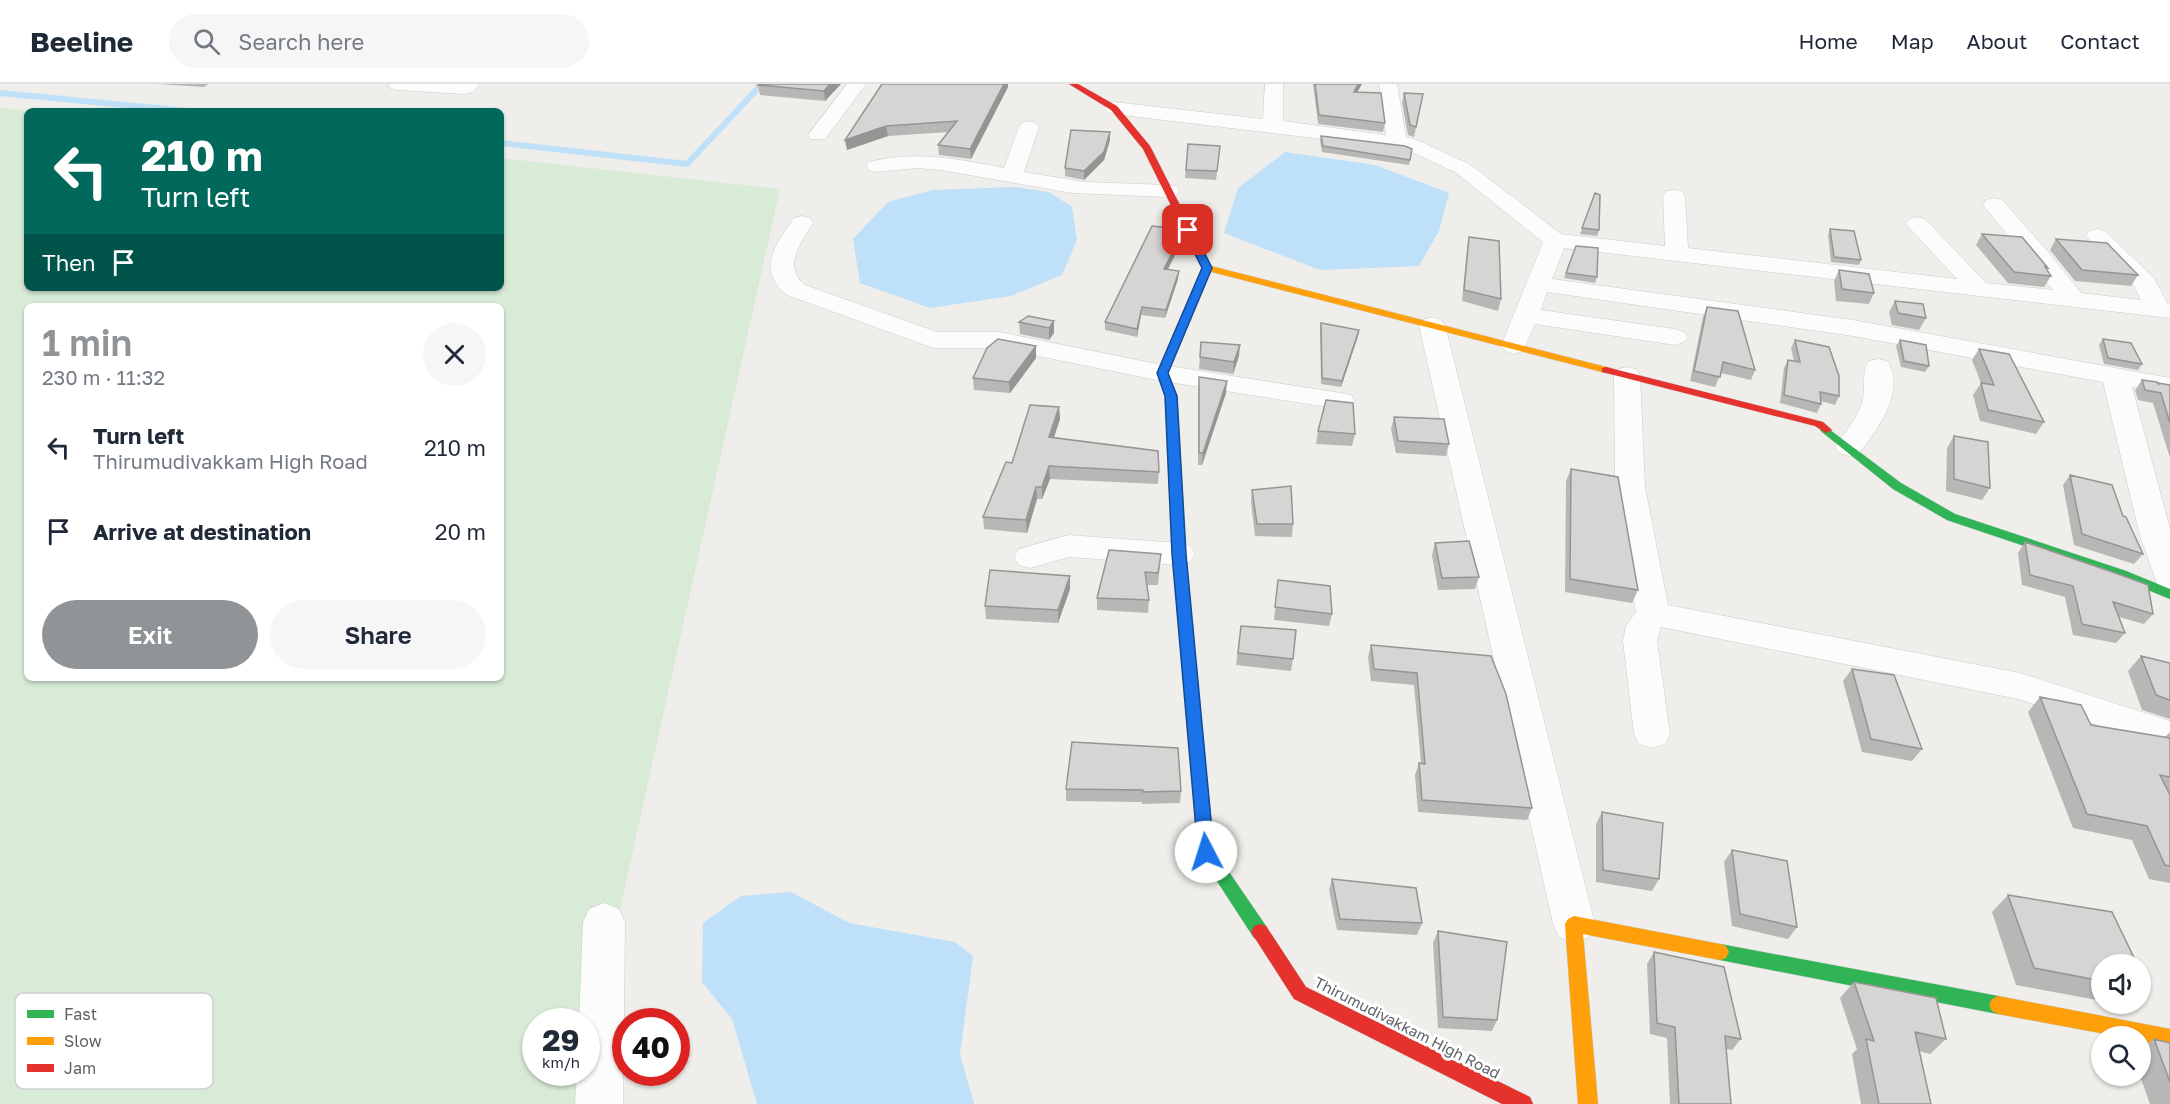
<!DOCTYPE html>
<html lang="en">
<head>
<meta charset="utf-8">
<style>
  body { margin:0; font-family:"Golos Text",sans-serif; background:#f6f6f7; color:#1f2937; height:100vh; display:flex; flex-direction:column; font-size:22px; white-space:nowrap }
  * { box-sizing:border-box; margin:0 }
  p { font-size:20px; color:#747a83 }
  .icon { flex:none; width:33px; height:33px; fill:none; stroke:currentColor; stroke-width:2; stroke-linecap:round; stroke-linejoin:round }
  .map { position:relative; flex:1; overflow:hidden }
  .drawer { position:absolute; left:24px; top:219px; width:480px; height:378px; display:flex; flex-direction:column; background:#fff; border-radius:9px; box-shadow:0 2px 4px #0004 }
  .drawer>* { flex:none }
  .banner { position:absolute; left:24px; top:24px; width:480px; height:183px; border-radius:9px; box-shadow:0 2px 4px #0004; background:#00695c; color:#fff; overflow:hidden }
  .tools { position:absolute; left:2091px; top:870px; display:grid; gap:12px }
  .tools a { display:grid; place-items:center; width:60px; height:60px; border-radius:50%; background:#fff; box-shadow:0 2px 4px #0004; font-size:30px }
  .speed { position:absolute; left:522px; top:924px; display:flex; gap:12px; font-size:30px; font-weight:700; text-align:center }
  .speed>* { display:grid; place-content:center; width:78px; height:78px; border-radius:50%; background:#fff; box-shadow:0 2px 4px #0004; line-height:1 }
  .speed small { font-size:15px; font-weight:400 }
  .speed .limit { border:9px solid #d22; background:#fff; color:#111 }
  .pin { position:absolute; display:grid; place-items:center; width:51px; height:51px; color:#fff; margin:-26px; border-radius:12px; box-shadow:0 3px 9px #0006 }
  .me { position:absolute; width:66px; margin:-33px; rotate:355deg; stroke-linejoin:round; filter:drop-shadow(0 0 4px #0008) }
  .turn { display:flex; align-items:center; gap:21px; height:126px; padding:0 18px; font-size:27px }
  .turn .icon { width:78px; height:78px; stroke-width:2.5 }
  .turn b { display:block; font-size:42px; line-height:51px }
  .then { display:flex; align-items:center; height:57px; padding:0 18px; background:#0003; gap:12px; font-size:22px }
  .round { display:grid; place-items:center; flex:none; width:63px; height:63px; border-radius:32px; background:#f6f6f7 }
  .summary { display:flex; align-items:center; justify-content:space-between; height:102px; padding:0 18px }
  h1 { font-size:36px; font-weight:600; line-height:45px; color:#919496 }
  .button { display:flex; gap:12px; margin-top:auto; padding:12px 18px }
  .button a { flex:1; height:69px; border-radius:36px; background:#919496; color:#fff; font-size:24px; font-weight:600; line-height:69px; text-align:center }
  .button a+a { background:#f6f6f7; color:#1f2937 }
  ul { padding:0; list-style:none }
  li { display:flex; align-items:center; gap:18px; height:84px; padding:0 18px }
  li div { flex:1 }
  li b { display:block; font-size:22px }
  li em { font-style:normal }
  header { display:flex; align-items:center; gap:36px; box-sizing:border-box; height:84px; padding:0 30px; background:#fff; border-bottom:2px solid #e0e1e3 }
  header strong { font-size:28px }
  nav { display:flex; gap:33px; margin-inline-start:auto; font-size:21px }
  .search { width:420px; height:54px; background:#f6f6f7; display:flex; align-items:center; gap:15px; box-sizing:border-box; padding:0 21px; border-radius:33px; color:#747a83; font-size:22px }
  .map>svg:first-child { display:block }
</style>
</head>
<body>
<header>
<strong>Beeline</strong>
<div class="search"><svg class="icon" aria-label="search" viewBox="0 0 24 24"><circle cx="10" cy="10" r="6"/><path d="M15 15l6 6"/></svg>Search here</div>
<nav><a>Home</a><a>Map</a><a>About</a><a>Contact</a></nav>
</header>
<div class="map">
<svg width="2170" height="1020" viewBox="0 0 2170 1020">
  <rect width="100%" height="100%" fill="#efeeea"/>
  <path fill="#d8ebd6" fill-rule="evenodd" d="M0,24L32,27H27V204H501V74L780,105L587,974L586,938H536V988L583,989L576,1020H0ZM27,222H501V594H27Z"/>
  <path fill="#bfe0f9" d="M1285,68L1375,81L1449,109L1439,147L1419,182L1320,186L1224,149L1238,104Z
    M1014,103L1049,108L1072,123L1077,156L1062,191L1011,212L930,224L860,199L853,155L888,118L932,106Z
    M791,808L849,839L955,858L973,872L960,970L974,1020H757L732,935L702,898L703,839L741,812Z"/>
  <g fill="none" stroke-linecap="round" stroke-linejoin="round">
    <path stroke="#bfe0f9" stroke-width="6" d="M0,9L188,27
      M501,59L687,80L762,0"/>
    <defs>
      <path id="street" d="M388,0H480L472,8L465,10L397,6L390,4Z
        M847,0H866L825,55H811L808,51Z
        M1265,0H1283V37L1386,51L1379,0H1397L1406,53L1417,56L1469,80L1561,150L1665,162L1663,112L1666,107L1674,106L1682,107L1685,112L1688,164L1957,195L1906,140L1909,135L1917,133L1925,135L1986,199L2053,206L1983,121L1986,116L1994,114L2002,116L2050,170L2081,209L2141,216L2134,202L2086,152L2089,147L2097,145L2105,147L2154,194L2167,219L2170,220V234L1564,164L1552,195L1853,236L2170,294V310L2132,303L2170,445V505L2158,502L2140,452L2103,298L1853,252L1547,208L1541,226L1675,245L1684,248L1688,253L1684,258L1675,261L1535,240L1523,267L1514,270L1505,267L1501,262L1543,158L1455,88L1405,65L1114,30L1107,28L1104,24L1107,20L1114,18L1263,35Z
        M1029,37L1036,39L1039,43L1024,88L1085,98L1168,101L1176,102L1179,107L1176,112L1168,113L1072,109L941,86L917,84L876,88L869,86L866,82L869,78C914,66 959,75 1004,84L1019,43L1022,39Z
        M802,132L810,134L813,139C801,158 782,183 805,201L937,248H999L1162,281L1341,309L1351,311L1355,317L1351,323L1341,325L1162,297L999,264H934L925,261L787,211C755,185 776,161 794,134Z
        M1432,233L1441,236L1445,241L1595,840L1589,853L1574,859L1559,853L1553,840L1419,241L1423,236Z
        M1878,275L1887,277C1907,306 1877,347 1859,369L1849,372L1839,369L1835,363C1845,348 1856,336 1862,319C1866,306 1861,288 1869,277Z
        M1627,283L1636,285L1640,291L1645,403L1668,521L2020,589L2170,637V665L2018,615L1661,543L1657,557L1670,650L1665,660L1652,664L1639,660L1634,650L1623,557L1626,542L1636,528L1615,403L1614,291L1618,285Z
        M1068,451L1179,459L1190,462L1195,470L1190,478L1179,481L1069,473L1030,484L1019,481L1014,473L1019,465Z
        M604,819L619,825L625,838L623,1020H575L577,988H586V938H579L583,838L589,825Z"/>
      <path id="fast" d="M1826,343L1901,399L1955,430L2126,487L2170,505V515L2116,493L1947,436L1893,405L1822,348L1820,346L1822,344Z
        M1191,596L1196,597L1198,601L1214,766L1266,842L1269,848L1266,854L1260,856L1254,854L1198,768L1184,601L1186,597Z
        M1720,860L1998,912L2004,915L2007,921L2004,927L1998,930L1720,876L1714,874L1711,868L1714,862Z"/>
      <path id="slow" d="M1207,181L1610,284L1611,286L1606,289L1204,186V182Z
        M1200,198L1205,201L1167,289L1177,312L1186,470L1198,601L1196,605H1186L1184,601L1172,470L1165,312L1157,289L1195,201Z
        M1574,832L1720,860L1726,862L1729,868L1726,874L1720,876L1583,850L1598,1020H1578L1565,840L1568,835Z
        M1998,912L2170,945V963L2140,957V952H2116L1998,930L1992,927L1989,921L1992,915Z"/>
      <path id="jam" d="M1069,0H1078L1117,22L1150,62L1212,184L1203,203L1195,201L1202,184L1143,65L1111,26Z
        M1606,283L1823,338L1832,346L1826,349L1815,342L1602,288V284Z
        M1260,840L1266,842L1306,903L1530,1013L1533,1020H1502L1294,915L1251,848L1254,842Z"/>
    </defs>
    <use href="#street" stroke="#cbcccc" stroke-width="1"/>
    <use href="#fast" stroke="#cacacb" stroke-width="1"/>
    <use href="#slow" stroke="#cacacb" stroke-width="1"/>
    <use href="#jam" stroke="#cacacb" stroke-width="1"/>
    <use href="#street" fill="#fdfcfc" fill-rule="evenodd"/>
    <use href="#fast" fill="#30b455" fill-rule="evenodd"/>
    <use href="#slow" fill="#ff9f0a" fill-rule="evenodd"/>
    <use href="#jam" fill="#e5322d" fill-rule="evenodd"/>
  </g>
  <path fill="#b8b7b5" d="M157,0H208L204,3Z
    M841,0L825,17L760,11L758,1Z
    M882,0H1008V3L971,75L939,71L938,61L949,48L888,52L847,66Z
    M1313,0H1362L1357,8L1385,39L1383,48L1318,40Z
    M1404,9L1423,10L1414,53L1408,51L1402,19Z
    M1110,48V56L1104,76L1084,96L1065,92V84Z
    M1321,52L1412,65L1409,81L1322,68L1320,57Z
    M1188,60L1220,62L1216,96L1185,94Z
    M1595,109L1599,146L1597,152L1580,150Z
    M1830,145L1861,176L1859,181L1831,178L1828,151Z
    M1982,150L2048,184L2046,186L2051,192L2044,203L2008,199L1976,161Z
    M1469,153L1501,215L1498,227L1462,217L1467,164Z
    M2056,155L2138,191L2131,202L2075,197L2050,166Z
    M1181,159L1167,186L1178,195L1165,234L1141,231L1137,253L1105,246V238Z
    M1576,162L1597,193L1595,199L1564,194Z
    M1839,186L1874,209L1869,220L1836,217L1834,197Z
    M1895,217L1926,234L1919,246L1892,241L1889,228Z
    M1707,223L1755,286L1751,296L1721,289L1715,303L1690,297L1703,233Z
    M1054,237V249L1049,256L1020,250L1019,238Z
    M1321,239L1359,246L1358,252L1341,303L1321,300L1320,244Z
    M2103,255L2142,280L2138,286L2104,280L2099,261Z
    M1795,256L1839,312L1835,321L1821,317V320L1817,329L1780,319L1784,284L1788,276L1794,277L1791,264Z
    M1900,256L1929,282L1925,288L1901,283L1896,262Z
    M1201,258L1239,272L1233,290L1199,285Z
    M1979,265L2044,338L2036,350L1980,337L1973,311L1981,299L1972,276Z
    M1036,274L1010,309L974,306L973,294Z
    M1199,293L1226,309L1202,381H1198V305Z
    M2142,296L2170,301V374L2153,319L2138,316L2135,306Z
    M1059,323L1060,335L1053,354L1159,388L1158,400L1050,395L1042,415H1037L1027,449L984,445L983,433L1012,379Z
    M1394,333L1449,360L1446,372L1396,369L1391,345Z
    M1318,347L1355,350L1352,362L1316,360Z
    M1954,352L1990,404L1982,416L1946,407L1947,364Z
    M1571,385L1638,506L1632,519L1565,508L1566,397Z
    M2070,391L2123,432L2143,470L2134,480L2074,461L2063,401Z
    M1252,406L1293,440L1292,453L1255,452L1251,418Z
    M2025,458L2153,530L2144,540L2119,533L2125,549L2116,559L2073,551L2065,513L2022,501L2018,469Z
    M1435,459L1479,493L1475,505L1438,506L1432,471Z
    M1161,470L1158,501H1147L1149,516L1148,529L1097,526V514Z
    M1278,496L1332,530L1329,542L1274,536Z
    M1070,505L1058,539L986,535L985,522Z
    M1241,542L1293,575L1291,587L1236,581Z
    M1371,561L1491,572L1532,724L1527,736L1418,728L1415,691L1419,679H1421L1414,601L1371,597L1368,573Z
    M2141,572L2170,579V635L2142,626L2128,587Z
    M1852,585L1922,665L1912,677L1862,668L1843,597Z
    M2040,613L2091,641L2165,653L2170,648V709H2169L2170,711V799L2149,795L2132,756L2073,744L2028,628Z
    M1072,658L1181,707L1180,719L1142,720V718L1066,717V705Z
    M1602,728L1659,795L1652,807L1596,798V740Z
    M1732,766L1797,843L1788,855L1732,842L1724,778Z
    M1332,795L1422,839L1417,851L1337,846L1329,806Z
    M2008,811L2102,880V917L2016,901L1992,828Z
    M1438,847L1497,936L1492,947L1438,944L1433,859Z
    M1654,868L1741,955L1732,966L1726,965L1731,1020H1670L1667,954L1650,950L1647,880Z
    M2140,888L2149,906L2140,912Z
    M1854,898L1946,955L1930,970L1919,967L1931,1020H1861L1852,970L1857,965L1840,914Z
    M2115,920H2131L2128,922Z
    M2154,955L2170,959V1020H2150L2140,992V965Z"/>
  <path fill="#969594" d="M830,0H841L825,17L824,7Z
    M1004,0H1008V3L971,75L970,65Z
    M1358,0H1362L1352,17L1354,8Z
    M886,42L888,52L847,66L845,56Z
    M1110,48V56L1104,76L1084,96V87Z
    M1181,152V159L1164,193V185Z
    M1179,187L1178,195L1165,234L1166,226Z
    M1142,223L1141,231L1137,253V245Z
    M1054,237V249L1049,256V244Z
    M1359,246L1358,252L1341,303L1342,297Z
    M1240,261L1239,272L1233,290L1234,278Z
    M1036,262V274L1010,309L1009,298Z
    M1227,297L1226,309L1202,381L1203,369Z
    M1059,323L1060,335L1050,366L1049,353Z
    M1049,382L1050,395L1042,415V403Z
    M1036,403L1037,415L1027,449L1026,436Z
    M1070,492V505L1058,539V526Z"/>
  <path fill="#d6d5d3" stroke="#969594" stroke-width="1.5" d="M760,0H830L824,7L758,1Z
    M882,0H1004L970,65L938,61L957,37L886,42L845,56Z
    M1315,0H1358L1354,8L1381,9L1385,39L1319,31Z
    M1404,9L1423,10L1416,43L1410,41Z
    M1071,46L1110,48L1104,68L1084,87L1065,84Z
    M1321,52L1405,62L1412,65L1410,76L1323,62Z
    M1188,60L1220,62L1217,87L1186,86Z
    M1595,109L1600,111L1599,146L1582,144Z
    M1152,142L1178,145L1181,152L1164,185L1179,187L1166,226L1142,223L1137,245L1105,238Z
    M1830,145L1854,147L1861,176L1834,173Z
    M1982,150L2022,153L2048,184L2045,183L2051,192L2014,188Z
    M1469,153L1499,157L1501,215L1464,206Z
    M2056,155L2107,159L2138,191L2082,186Z
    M1576,162L1598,164L1597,193L1566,189Z
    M1839,186L1869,190L1874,209L1842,205Z
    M1895,217L1923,220L1926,234L1898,229Z
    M1707,223L1738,227L1755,286L1723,278L1720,293L1694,287Z
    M1028,232L1054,237L1049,244L1019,238Z
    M1321,239L1359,246L1342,297L1322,294Z
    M998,255L1036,262L1009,298L973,294L987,264Z
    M2103,255L2131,259L2142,280L2108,274Z
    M1795,256L1829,263L1839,292V312L1820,308L1821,320L1784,311L1788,276L1800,278Z
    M1900,256L1926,261L1929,282L1904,277Z
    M1201,258L1240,261L1234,278L1200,273Z
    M1979,265L2009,270L2044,338L1988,326L1981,299L1994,301Z
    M1199,293L1227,297L1203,369H1199Z
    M2142,296L2157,298L2159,301L2158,299L2170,301V339L2161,309L2145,306Z
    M1326,316L1353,319L1355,350L1318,347Z
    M1030,321L1059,323L1049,353L1158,367L1159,388L1049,382L1042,403H1036L1026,436L983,433L1006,378L1012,379Z
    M1394,333L1444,335L1449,360L1398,357Z
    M1954,352L1988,358L1990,404L1954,395Z
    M1571,385L1618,393L1638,506L1570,495Z
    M2070,391L2112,401L2123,432L2126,433L2143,470L2082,450Z
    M1291,402L1293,440H1257L1252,406Z
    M1469,457L1479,493L1442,494L1435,459Z
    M2025,458L2118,490L2148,501L2153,530L2113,518L2125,549L2082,540L2073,502L2030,491Z
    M1109,466L1161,470L1158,489L1145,488L1149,516L1097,514Z
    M990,486L1070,492L1058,526L985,522Z
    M1278,496L1330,502L1332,530L1275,523Z
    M1241,542L1296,546L1293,575L1238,569Z
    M1371,561L1491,572L1506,610L1532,724L1422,716L1419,679L1425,680L1417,589L1374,585Z
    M2141,572L2170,579V616L2156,611Z
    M1852,585L1894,591L1922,665L1871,655Z
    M2040,613L2081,621L2091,641L2170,654V693L2160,691L2170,711V782L2165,781L2147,742L2087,730Z
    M1072,658L1178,664L1181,707L1143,708V706L1066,705Z
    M1602,728L1663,739L1659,795L1603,786Z
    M1732,766L1787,777L1797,843L1740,830Z
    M1332,795L1416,804L1422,839L1340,835Z
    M2008,811L2112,828L2137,880H2102V897L2034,884Z
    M1438,847L1507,858L1497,936L1443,933Z
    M1654,868L1724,883L1741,955L1725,952L1731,1020H1679L1675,943L1657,939Z
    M2140,888L2149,906L2140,904Z
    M1854,898L1936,914L1946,955L1915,948L1931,1020H1879L1866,955L1874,957Z
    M2154,955L2170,959V998Z"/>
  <path fill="#1a73e8" stroke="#114b97" stroke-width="1.5" d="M1185,144L1193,146L1212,184L1168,289L1177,312L1186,470L1214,768L1212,773L1206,775L1200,773L1198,768L1172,470L1165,312L1157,289L1202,184L1183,146Z"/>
  <g text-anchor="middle" stroke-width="6" stroke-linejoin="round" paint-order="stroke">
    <g font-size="15" fill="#5f6368" stroke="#fff">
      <text transform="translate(1407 944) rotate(27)" y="5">Thirumudivakkam High Road</text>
    </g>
  </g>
  <rect x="15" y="909" width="198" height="96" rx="9" fill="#fff" stroke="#cfd0d2" stroke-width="1.5"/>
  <rect x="27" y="926" width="27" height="8" fill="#30b455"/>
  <rect x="27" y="953" width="27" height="8" fill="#ff9f0a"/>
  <rect x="27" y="980" width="27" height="8" fill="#e5322d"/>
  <g font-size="16" fill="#5f6368">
    <text x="64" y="936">Fast</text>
    <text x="64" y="963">Slow</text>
    <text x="64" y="990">Jam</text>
  </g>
</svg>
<div class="tools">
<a><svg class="icon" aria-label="sound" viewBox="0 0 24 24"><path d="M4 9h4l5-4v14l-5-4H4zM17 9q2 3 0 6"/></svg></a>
<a><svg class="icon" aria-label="search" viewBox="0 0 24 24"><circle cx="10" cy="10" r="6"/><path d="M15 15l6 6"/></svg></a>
</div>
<div class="speed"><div>29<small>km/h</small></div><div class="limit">40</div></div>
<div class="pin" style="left:1188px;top:146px;background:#d93025"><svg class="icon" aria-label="arrive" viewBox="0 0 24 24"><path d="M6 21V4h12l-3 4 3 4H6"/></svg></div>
<svg class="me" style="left:1206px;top:768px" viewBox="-20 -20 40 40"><circle r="19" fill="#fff"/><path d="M0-13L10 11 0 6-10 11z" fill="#1a73e8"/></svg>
<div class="banner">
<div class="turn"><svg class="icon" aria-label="left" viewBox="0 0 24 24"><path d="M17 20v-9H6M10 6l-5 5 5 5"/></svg><div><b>210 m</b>Turn left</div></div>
<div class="then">Then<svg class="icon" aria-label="arrive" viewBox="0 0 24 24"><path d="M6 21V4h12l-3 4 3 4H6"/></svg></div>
</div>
<section class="drawer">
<div class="summary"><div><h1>1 min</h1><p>230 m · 11:32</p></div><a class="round"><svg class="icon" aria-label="close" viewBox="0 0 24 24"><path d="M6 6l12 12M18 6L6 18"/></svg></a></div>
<ul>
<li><svg class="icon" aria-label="left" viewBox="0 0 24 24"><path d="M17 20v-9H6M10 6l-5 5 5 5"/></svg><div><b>Turn left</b><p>Thirumudivakkam High Road</p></div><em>210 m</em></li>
<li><svg class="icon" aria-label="arrive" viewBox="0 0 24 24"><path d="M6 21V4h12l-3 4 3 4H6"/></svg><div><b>Arrive at destination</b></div><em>20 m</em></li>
</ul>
<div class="button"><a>Exit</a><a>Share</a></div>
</section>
</div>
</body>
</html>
